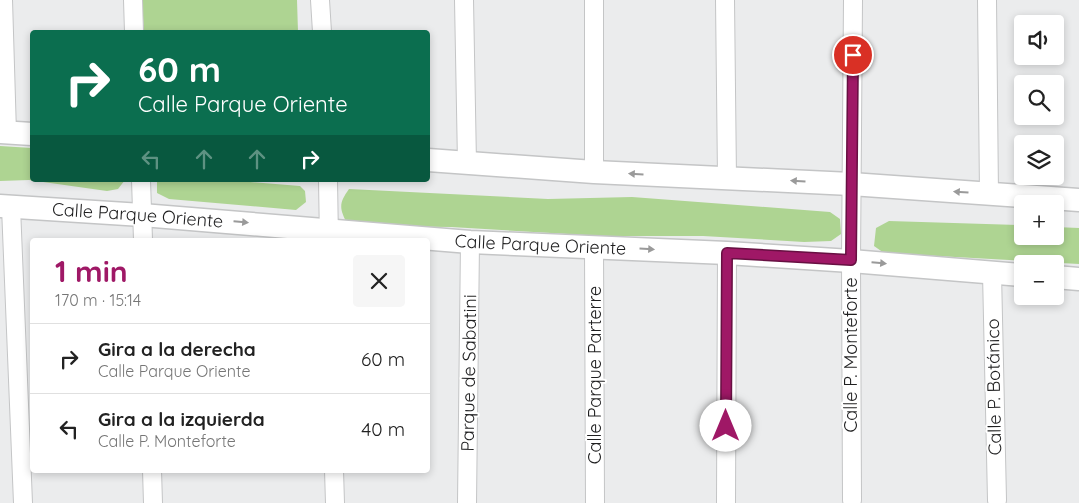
<!DOCTYPE html>
<html lang="es">
<head>
<meta charset="utf-8">
<style>
  body { margin:0; font-family:Quicksand,sans-serif; background:#f6f6f6; color:#222; height:100vh; display:flex; flex-direction:column; font-size:19px; white-space:nowrap }
  * { box-sizing:border-box; margin:0 }
  p { font-size:16px; color:#767676 }
  .icon { flex:none; width:28px; height:28px; fill:none; stroke:currentColor; stroke-width:2; stroke-linecap:round; stroke-linejoin:round }
  .map { position:relative; flex:1; overflow:hidden }
  .details { position:absolute; left:30px; top:238px; width:400px; height:235px; display:flex; flex-direction:column; background:#fff; border-radius:5px; box-shadow:0 2px 8px #0003 }
  .details>* { flex:none }
  .banner { position:absolute; left:30px; top:30px; width:400px; height:152px; border-radius:5px; box-shadow:0 2px 8px #0003; background:#0b6e4f; color:#fff; overflow:hidden }
  .buttons { position:absolute; left:1014px; top:15px; display:grid; gap:10px }
  .buttons a { display:grid; place-items:center; width:50px; height:50px; border-radius:5px; background:#fff; box-shadow:0 2px 8px #0003; font-size:25px }
  .pin { position:absolute; display:grid; place-items:center; width:42px; height:42px; color:#fff; margin:-21px; border:2px solid #fff; border-radius:50%; box-shadow:0 1px 5px #0007 }
  .me { position:absolute; width:55px; margin:-28px; rotate:0deg; stroke-linejoin:round; filter:drop-shadow(0 0 4px #0008) }
  .turn { display:flex; align-items:center; gap:18px; height:105px; padding:0 25px; font-size:22px }
  .turn .icon { width:65px; height:65px; stroke-width:2.5 }
  .turn b { display:block; font-size:35px; line-height:42px }
  .lanes { display:flex; align-items:center; height:48px; padding:0 25px; background:#0003; justify-content:center; gap:25px; direction:ltr }
  .lanes .off { opacity:.35 }
  .round { display:grid; place-items:center; flex:none; width:52px; height:52px; border-radius:5px; background:#f6f6f6 }
  .summary { display:flex; align-items:center; justify-content:space-between; height:85px; padding:0 25px }
  h1 { font-size:30px; font-weight:800; line-height:38px; color:#9f1866 }
  ul { padding:0; list-style:none }
  li { display:flex; align-items:center; gap:15px; height:70px; padding:0 25px; border-top:1px solid #e0e0e0 }
  li div { flex:1 }
  li b { display:block; font-size:19px }
  li em { font-style:normal }
  .map>svg:first-child { display:block }
</style>
</head>
<body>
<div class="map">
<svg width="1079" height="503" viewBox="0 0 1079 503">
  <rect width="100%" height="100%" fill="#ebeced"/>
  <path fill="#aed492" d="M142,0H297L298,32H144Z
    M0,146L32,148V180H125L118,189L107,191L29,180L0,181Z
    M157,180H227L300,186L305,191L306,202L296,210L169,199L157,193Z
    M349,189L548,199L632,197L830,212L840,219L841,234L831,241L804,242L703,236H602L451,227L369,226L347,223C339,208 339,203 349,189Z
    M889,221L1022,225V236H1055V227L1079,228V264L884,253L874,246L876,228Z"/>
  <g fill="none" stroke-linecap="round" stroke-linejoin="round">
    <defs>
      <path id="minor" d="M3,0L7,133
        M133,0L134,32
        M320,0L322,32
        M464,0L467,163
        M725,0L727,178
        M987,0L989,194
        M594,172V0
        M141,180L143,240
        M328,180L329,240
        M11,207L23,503
        M594,247L595,503
        M992,273L997,500
        M152,470L153,503
        M334,470L335,503
        M852,500L851,261L853,0
        M467,503L470,242
        M726,503L727,253"/>
      <g id="tertiary">
        <path d="M0,132L32,134"/>
        <path d="M428,160L594,172L851,184L1079,200"/>
        <path id="s1" d="M0,206L142,215L470,242L727,253L851,261L1022,275"/>
        <path d="M1055,277L1079,279"/>
      </g>
    </defs>
    <use href="#minor" stroke="#c4c5c6" stroke-width="20"/>
    <use href="#tertiary" stroke="#c4c5c6" stroke-width="25"/>
    <use href="#minor" stroke="#fff" stroke-width="18"/>
    <use href="#tertiary" stroke="#fff" stroke-width="22"/>
  </g>
  <defs><path id="oneway-solid" d="M-6-.8H1V-3.2L6.5 0L1 3.2V.8H-6Z" transform="scale(1.25)"/></defs>
  <g fill="#9a9a9a">
    <use href="#oneway-solid" transform="translate(636 174) rotate(-177)"/>
    <use href="#oneway-solid" transform="translate(798 181) rotate(-177)"/>
    <use href="#oneway-solid" transform="translate(961 192) rotate(-176)"/>
    <use href="#oneway-solid" transform="translate(241 222) rotate(5)"/>
    <use href="#oneway-solid" transform="translate(647 249) rotate(3)"/>
    <use href="#oneway-solid" transform="translate(879 263) rotate(5)"/>
  </g>
  <g fill="none" stroke-linecap="round" stroke-linejoin="round">
    <defs>
      <path id="route" d="M726,426L727,253L851,260L853,55"/>
    </defs>
    <use href="#route" stroke="#671042" stroke-width="12"/>
    <use href="#route" stroke="#9f1866" stroke-width="9"/>
  </g>
  <g text-anchor="middle" stroke-width="4" stroke-linejoin="round" paint-order="stroke">
    <g font-size="18" fill="#1e1e1f" stroke="#fff">
      <text dy="6" stroke="none"><textPath href="#s1" startOffset="138">Calle Parque Oriente</textPath></text>
      <text dy="6" stroke="none"><textPath href="#s1" startOffset="542">Calle Parque Oriente</textPath></text>
      <text transform="translate(851 355) rotate(-90)" y="6">Calle P. Monteforte</text>
      <text transform="translate(469 373) rotate(-89)" y="6">Parque de Sabatini</text>
      <text transform="translate(595 375) rotate(-90)" y="6">Calle Parque Parterre</text>
      <text transform="translate(994 387) rotate(-91)" y="6">Calle P. Botánico</text>
    </g>
  </g>
</svg>
<div class="buttons">
<a><svg class="icon" aria-label="sound" viewBox="0 0 24 24"><path d="M4 9h4l5-4v14l-5-4H4zM17 9q2 3 0 6"/></svg></a>
<a><svg class="icon" aria-label="search" viewBox="0 0 24 24"><circle cx="10" cy="10" r="6"/><path d="M15 15l6 6"/></svg></a>
<a><svg class="icon" aria-label="layers" viewBox="0 0 24 24"><path d="M12 4l9 5-9 5-9-5zM3 14l9 5 9-5"/></svg></a>
<a>+</a>
<a>−</a>
</div>
<div class="pin" style="left:853px;top:55px;background:#d93025"><svg class="icon" aria-label="arrive" viewBox="0 0 24 24"><path d="M6 21V4h12l-3 4 3 4H6"/></svg></div>
<svg class="me" style="left:726px;top:426px" viewBox="-20 -20 40 40"><circle r="19" fill="#fff"/><path d="M0-13L10 11 0 6-10 11z" fill="#9f1866"/></svg>
<div class="banner">
<div class="turn"><svg class="icon" aria-label="right" viewBox="0 0 24 24"><path d="M7 20v-9h11M14 6l5 5-5 5"/></svg><div><b>60 m</b>Calle Parque Oriente</div></div>
<div class="lanes"><svg class="icon off" aria-label="left" viewBox="0 0 24 24"><path d="M17 20v-9H6M10 6l-5 5 5 5"/></svg><svg class="icon off" aria-label="ahead" viewBox="0 0 24 24"><path d="M12 20V5M6 11l6-6 6 6"/></svg><svg class="icon off" aria-label="ahead" viewBox="0 0 24 24"><path d="M12 20V5M6 11l6-6 6 6"/></svg><svg class="icon" aria-label="right" viewBox="0 0 24 24"><path d="M7 20v-9h11M14 6l5 5-5 5"/></svg></div>
</div>
<section class="details">
<div class="summary"><div><h1>1 min</h1><p>170 m · 15:14</p></div><a class="round"><svg class="icon" aria-label="close" viewBox="0 0 24 24"><path d="M6 6l12 12M18 6L6 18"/></svg></a></div>
<ul>
<li><svg class="icon" aria-label="right" viewBox="0 0 24 24"><path d="M7 20v-9h11M14 6l5 5-5 5"/></svg><div><b>Gira a la derecha</b><p>Calle Parque Oriente</p></div><em>60 m</em></li>
<li><svg class="icon" aria-label="left" viewBox="0 0 24 24"><path d="M17 20v-9H6M10 6l-5 5 5 5"/></svg><div><b>Gira a la izquierda</b><p>Calle P. Monteforte</p></div><em>40 m</em></li>
</ul>
</section>
</div>
</body>
</html>
